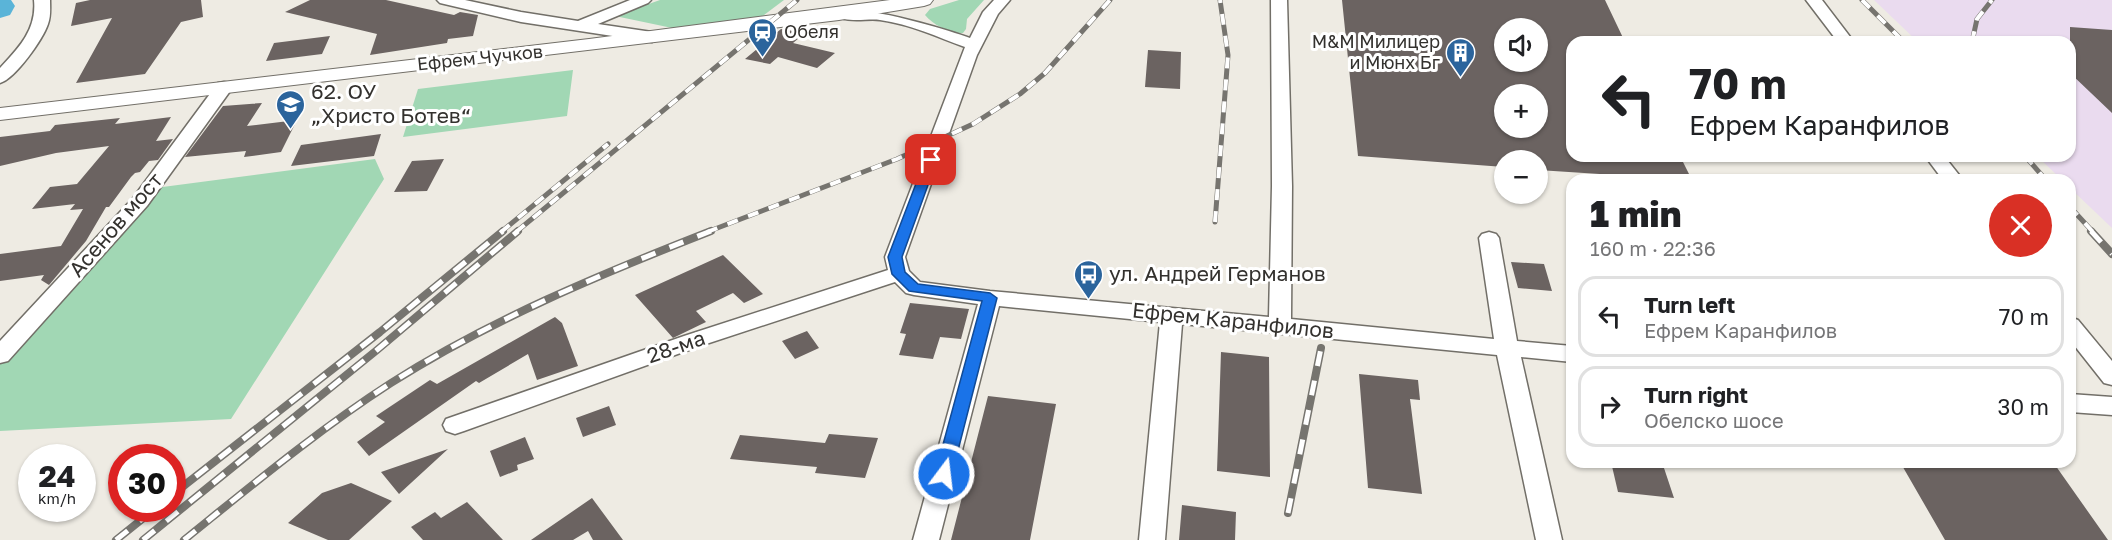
<!DOCTYPE html>
<html lang="en">
<head>
<meta charset="utf-8">
<style>
  body { margin:0; font-family:"Golos Text",sans-serif; background:#f6f6f6; color:#202124; height:100vh; display:flex; flex-direction:column; font-size:22px; white-space:nowrap }
  * { box-sizing:border-box; margin:0 }
  p { font-size:20px; color:#757577 }
  .icon { flex:none; width:33px; height:33px; fill:none; stroke:currentColor; stroke-width:2; stroke-linecap:round; stroke-linejoin:round }
  .map { position:relative; flex:1; overflow:hidden }
  .drawer { position:absolute; left:1566px; top:174px; width:510px; height:294px; display:flex; flex-direction:column; background:#fff; border-radius:18px; box-shadow:0 2px 4px #0004 }
  .drawer>* { flex:none }
  .banner { position:absolute; left:1566px; top:36px; width:510px; height:126px; border-radius:18px; box-shadow:0 2px 4px #0004; background:#fff; color:#202124; overflow:hidden }
  .controls { position:absolute; left:1494px; top:18px; display:grid; gap:12px }
  .controls a { display:grid; place-items:center; width:54px; height:54px; border-radius:50%; background:#fff; box-shadow:0 2px 4px #0004; font-size:30px }
  .speed { position:absolute; left:18px; top:444px; display:flex; gap:12px; font-size:30px; font-weight:700; text-align:center }
  .speed>* { display:grid; place-content:center; width:78px; height:78px; border-radius:50%; background:#fff; box-shadow:0 2px 4px #0004; line-height:1 }
  .speed small { font-size:15px; font-weight:400 }
  .speed .limit { border:9px solid #d22; background:#fff; color:#111 }
  .pin { position:absolute; display:grid; place-items:center; width:51px; height:51px; color:#fff; margin:-26px; border-radius:12px; box-shadow:0 3px 9px #0006 }
  .me { position:absolute; width:66px; margin:-33px; rotate:15deg; stroke-linejoin:round; filter:drop-shadow(0 0 4px #0008) }
  .turn { display:flex; align-items:center; gap:21px; height:126px; padding:0 24px; font-size:27px }
  .turn .icon { width:78px; height:78px; stroke-width:2.5 }
  .turn b { display:block; font-size:42px; line-height:51px }
  .round { display:grid; place-items:center; flex:none; width:63px; height:63px; border-radius:32px; background:#f6f6f6 }
  .head { display:flex; align-items:center; justify-content:space-between; height:102px; padding:0 24px }
  h1 { font-size:36px; font-weight:800; line-height:45px }
  ul { padding:0; list-style:none }
  li { display:flex; align-items:center; gap:18px; height:81px; margin:0 12px 9px; padding:0 12px; border:3px solid #e0e0e0; border-radius:18px }
  li div { flex:1 }
  li b { display:block; font-size:22px }
  li em { font-style:normal }
  .map>svg:first-child { display:block }
</style>
</head>
<body>
<div class="map">
<svg width="2112" height="540" viewBox="0 0 2112 540">
  <rect width="100%" height="100%" fill="#eeebe3"/>
  <path fill="#eadbef" d="M1874,0H2112V228L2070,188V180H2062L2037,156H2070V42H1918Z"/>
  <path fill="#a1d7b4" d="M660,0H784L760,18L677,29L615,16Z
    M959,0H984L967,19L966,29L963,33C951,34 933,25 925,15L930,9Z
    M573,70L567,116L403,137L418,89Z
    M375,159L384,179L231,419L0,431V362L155,188Z"/>
  <g fill="none" stroke-linecap="round" stroke-linejoin="round">
    <path fill="#5ab4d8" fill-rule="evenodd" d="M0,0H11L15,6L10,15L0,18Z"/>
  </g>
  <path fill="#6b6361" fill-rule="evenodd" d="M90,0H201L203,17L181,22L145,74L76,83L112,18L71,26L76,3Z
    M310,0H386L454,15L460,12L478,15L473,36L448,39L447,43L370,55L377,34L285,12Z
    M1342,0H1605L1625,42H1572V156H1680L1692,180L1538,170V160H1504V167L1358,156ZM1504,28H1538V62H1504ZM1504,94H1538V128H1504Z
    M2070,27L2112,30V113L2070,73Z
    M781,29L805,33L793,43L835,53L817,68L778,57L770,64L745,59Z
    M330,36L322,54L266,61L274,43Z
    M1148,50L1181,52L1180,89L1145,87Z
    M262,103L247,126L297,120L281,152L244,157L246,151L185,157L223,106Z
    M171,117L156,141L173,139L158,160L149,161L140,172L135,173L131,177L109,207H106L86,241L49,285L41,280L44,275L0,281V254L61,246L83,209L70,210L75,204L32,209L50,187L77,184L109,146L56,153L0,166V137L50,131L55,125L120,118L115,124Z
    M381,134L374,156L291,166L301,145Z
    M444,159L427,191L394,192L412,161Z
    M723,255L763,294L744,303L733,293L696,311L706,322L673,338L635,295Z
    M1511,262L1544,264L1552,291L1518,288Z
    M910,303L969,309L961,339L940,337L933,359L899,355L906,334L900,333Z
    M555,317L562,323L578,366L537,380L528,354L479,383L476,381L369,456L357,442L385,422L376,416L430,380L437,384Z
    M807,331L819,348L795,359L782,341Z
    M1221,352L1269,357L1270,477L1217,471Z
    M1359,374L1418,380L1420,400L1410,399L1422,494L1368,488Z
    M988,396L1056,404L1030,540H951Z
    M609,406L616,425L583,437L576,418Z
    M829,434L878,438L865,478L815,473L817,467L730,459L740,435L825,443Z
    M525,437L534,459L517,465L518,470L500,477L490,451Z
    M448,449L399,494L381,472Z
    M1611,462H1662L1674,498L1618,492Z
    M1900,462H2053L2108,540H1945Z
    M351,483L392,501L349,540H328L288,523L322,493Z
    M592,498L623,540H593L588,531L573,540H531Z
    M467,502L503,540H423L411,527L435,512L441,518Z
    M1182,505L1236,512L1235,540H1179Z"/>
  <g fill="none" stroke-linecap="round" stroke-linejoin="round">
    <defs>
      <path id="minor" d="M34,0H50C50,8 51,16 48,24C43,39 15,79 0,83V68C19,48 37,29 34,0Z
        M437,0H465L521,12L578,21L630,0H651L648,3L598,24L652,32L660,37L652,42L521,22L440,3Z
        M994,0H1010L998,14L977,55L905,257L909,271L920,282L990,291L1269,317L1272,186L1271,0H1287L1292,186L1291,319L1494,339L1479,238L1482,234L1489,232L1496,234L1499,238L1517,341L1572,346V362L1521,357L1562,540H1536L1497,355L1182,324L1165,540H1139L1160,322L999,306L939,540H913L978,304L914,295L906,293L895,282L700,346L464,431L455,434L446,431L443,425L446,419L684,336L888,270L885,257L965,47C937,37 910,24 880,20C868,18 844,24 835,14C852,0 947,30 970,38L983,12Z
        M1806,0H1822L1854,42H1838Z
        M224,82L230,83L233,87L147,206L8,361L0,363V341L133,198L218,83Z
        M1925,156H1944L1963,180H1943Z
        M2070,317L2078,320L2112,361V385L2104,383L2070,340Z
        M2070,394L2112,397V415L2070,412Z"/>
      <path id="tertiary" d="M890,0H933L930,4L924,6L839,20L0,120V108L589,39Z"/>
    </defs>
    <use href="#minor" stroke="#726f68" stroke-width="3"/>
    <use href="#tertiary" stroke="#726f68" stroke-width="2"/>
    <use href="#minor" fill="#fff" fill-rule="evenodd"/>
    <use href="#tertiary" fill="#fff" fill-rule="evenodd"/>
    <defs>
      <path id="rail-far1" d="M1862,0L1904,42
        M1972,42L1977,19L1992,0
        M2025,156L2046,180
        M2070,207L2093,232
        M1215,222L1228,55L1220,0
        M501,232L608,144
        M516,232L797,0
        M707,232L897,159L973,124L1020,94L1045,73L1110,0"/>
      <path id="rail" d="M2091,231L2112,254
        M172,495L380,332L503,231
        M1288,513L1321,348
        M116,540L156,508
        M143,540L377,350L518,231
        M184,540C251,486 318,430 391,383C490,320 601,274 711,231"/>
    </defs>
    <use href="#rail-far1" stroke="#76746f" stroke-width="5"/>
    <use href="#rail" stroke="#76746f" stroke-width="8"/>
    <use href="#rail-far1" stroke="#fff" stroke-width="4" stroke-dasharray="11" stroke-linecap="butt"/>
    <use href="#rail" stroke="#fff" stroke-width="5" stroke-dasharray="15" stroke-linecap="butt"/>
  </g>
  <path fill="#1a73e8" stroke="#114b97" stroke-width="1.5" d="M931,157L937,160L902,257L905,272L918,284L990,293L997,298L952,474L949,479L944,480L938,479L935,474L982,301L909,291L892,274L888,257L925,160Z"/>
  <defs>
    <symbol id="station-pin" viewBox="-11 -11 22 30"><path d="M0 17L-7.5 6A9.5 9.5 0 1 1 7.5 6Z" fill="#2b649c" stroke="#fff"/><path d="M-3-6H3Q5-6 5-4V2Q5 4 3 4L4.5 6H3L1.5 4h-3L-3 6H-4.5L-3 4Q-5 4-5 2V-4Q-5-6-3-6ZM-3.5-4v3h7v-3ZM-3.5 1v1.5H-2V1ZM2 1v1.5H3.5V1Z" fill="#fff"/></symbol>
    <symbol id="building-pin" viewBox="-11 -11 22 30"><path d="M0 17L-7.5 6A9.5 9.5 0 1 1 7.5 6Z" fill="#2b649c" stroke="#fff"/><path d="M-4-6H4V6H1V3H-1V6H-4ZM-2.5-4.3h1.7v1.8h-1.7ZM.8-4.3h1.7v1.8H.8ZM-2.5-1h1.7V.8h-1.7ZM.8-1h1.7V.8H.8Z" fill="#fff"/></symbol>
    <symbol id="school-pin" viewBox="-11 -11 22 30"><path d="M0 17L-7.5 6A9.5 9.5 0 1 1 7.5 6Z" fill="#2b649c" stroke="#fff"/><path d="M0-5L7-2L0 1L-7-2ZM-4 1L0 2.5L4 1V4Q0 6-4 4Z" fill="#fff"/></symbol>
    <symbol id="bus-pin" viewBox="-11 -11 22 30"><path d="M0 17L-7.5 6A9.5 9.5 0 1 1 7.5 6Z" fill="#2b649c" stroke="#fff"/><path d="M-5-6H5V4H4V6H2V4H-2V6H-4V4H-5ZM-3.5-4V0h7V-4ZM-3.5 1.2v1.5H-2V1.2ZM2 1.2v1.5H3.5V1.2Z" fill="#fff"/></symbol>
  </defs>
  <g fill-rule="evenodd">
    <use href="#station-pin" x="746" y="16" width="33" height="45"/>
    <use href="#building-pin" x="1444" y="36" width="33" height="45"/>
    <use href="#school-pin" x="274" y="88" width="33" height="45"/>
    <use href="#bus-pin" x="1072" y="258" width="33" height="45"/>
  </g>
  <g text-anchor="middle" stroke-width="6" stroke-linejoin="round" paint-order="stroke">
    <g font-size="18" fill="#33312e" stroke="#fff" text-anchor="start">
      <text x="784" y="38">Обеля</text>
      <text x="1440" y="48" text-anchor="end">М&amp;M Mилицер<tspan x="1440" dy="21">и Мюнх Бг</tspan></text>
    </g>
    <g font-size="18" fill="#33312e" stroke="#fff">
      <text transform="translate(480 58) rotate(-6)" y="6">Ефрем Чучков</text>
    </g>
    <g font-size="21" fill="#33312e" stroke="#fff" text-anchor="start">
      <text x="311" y="99">62. ОУ<tspan x="311" dy="24">„Христо Ботев“</tspan></text>
      <text x="1109" y="281">ул. Андрей Германов</text>
    </g>
    <g font-size="21" fill="#33312e" stroke="#fff">
      <text transform="translate(116 225) rotate(-49)" y="7">Асенов мост</text>
      <text transform="translate(1233 321) rotate(6)" y="7">Ефрем Каранфилов</text>
      <text transform="translate(676 347) rotate(-19)" y="7">28-ма</text>
    </g>
  </g>
</svg>
<div class="controls">
<a><svg class="icon" aria-label="sound" viewBox="0 0 24 24"><path d="M4 9h4l5-4v14l-5-4H4zM17 9q2 3 0 6"/></svg></a>
<a>+</a>
<a>−</a>
</div>
<div class="speed"><div>24<small>km/h</small></div><div class="limit">30</div></div>
<div class="pin" style="left:931px;top:160px;background:#d93025"><svg class="icon" aria-label="arrive" viewBox="0 0 24 24"><path d="M6 21V4h12l-3 4 3 4H6"/></svg></div>
<svg class="me" style="left:944px;top:474px" viewBox="-20 -20 40 40"><circle r="17" fill="#1a73e8" stroke="#fff" stroke-width="3"/><path d="M0-11L8 9 0 5-8 9z" fill="#fff"/></svg>
<div class="banner">
<div class="turn"><svg class="icon" aria-label="left" viewBox="0 0 24 24"><path d="M17 20v-9H6M10 6l-5 5 5 5"/></svg><div><b>70 m</b>Ефрем Каранфилов</div></div>
</div>
<section class="drawer">
<div class="head"><div><h1>1 min</h1><p>160 m · 22:36</p></div><a class="round" style="background:#d93025;color:#fff"><svg class="icon" aria-label="close" viewBox="0 0 24 24"><path d="M6 6l12 12M18 6L6 18"/></svg></a></div>
<ul>
<li><svg class="icon" aria-label="left" viewBox="0 0 24 24"><path d="M17 20v-9H6M10 6l-5 5 5 5"/></svg><div><b>Turn left</b><p>Ефрем Каранфилов</p></div><em>70 m</em></li>
<li><svg class="icon" aria-label="right" viewBox="0 0 24 24"><path d="M7 20v-9h11M14 6l5 5-5 5"/></svg><div><b>Turn right</b><p>Обелско шосе</p></div><em>30 m</em></li>
</ul>
</section>
</div>
</body>
</html>
